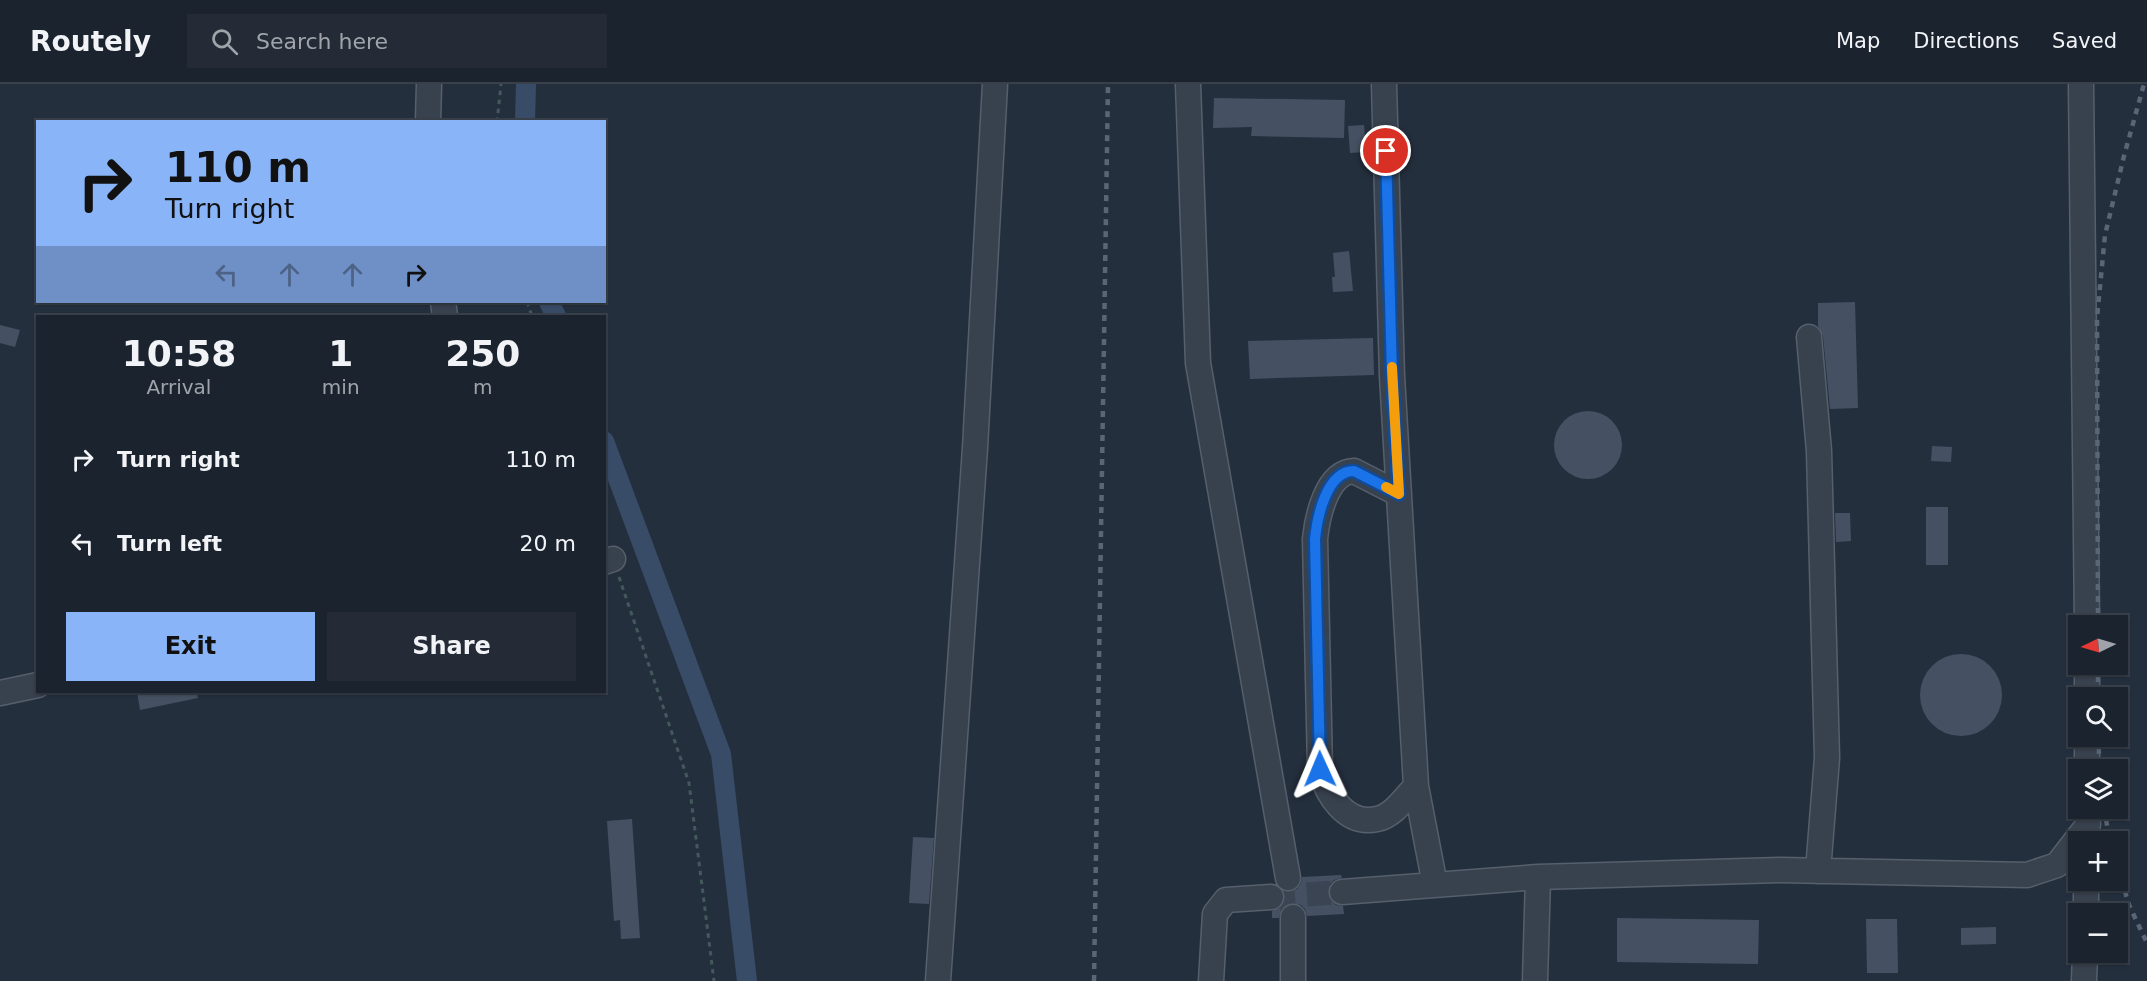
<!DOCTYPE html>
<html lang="en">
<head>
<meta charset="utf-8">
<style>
  body { margin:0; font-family:"DejaVu Sans",sans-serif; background:#242b36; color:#f1f3f6; height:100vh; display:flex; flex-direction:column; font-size:22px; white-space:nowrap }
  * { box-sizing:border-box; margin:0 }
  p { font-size:20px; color:#a0a4aa }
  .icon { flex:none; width:33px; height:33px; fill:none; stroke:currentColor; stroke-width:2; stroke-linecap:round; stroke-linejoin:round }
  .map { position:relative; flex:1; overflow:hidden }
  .panel { position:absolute; left:36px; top:231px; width:570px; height:378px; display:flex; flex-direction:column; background:#1b232e; border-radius:0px; box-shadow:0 2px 4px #0004,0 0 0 2px #39404a }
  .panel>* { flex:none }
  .banner { position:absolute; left:36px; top:36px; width:570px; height:183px; border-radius:0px; box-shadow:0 2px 4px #0004,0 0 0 2px #39404a; background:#8ab4f8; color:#111; overflow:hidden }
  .needle { width:39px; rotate:265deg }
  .buttons { position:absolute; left:2068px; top:531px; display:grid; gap:12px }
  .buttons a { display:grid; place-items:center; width:60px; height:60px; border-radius:0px; background:#1b232e; box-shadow:0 2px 4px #0004,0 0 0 2px #39404a; font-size:30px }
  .pin { position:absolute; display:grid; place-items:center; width:51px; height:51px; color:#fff; margin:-26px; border:3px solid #fff; border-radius:50%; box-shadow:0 2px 6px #0007 }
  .me { position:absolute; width:66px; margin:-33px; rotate:359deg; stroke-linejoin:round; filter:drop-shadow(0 0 4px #0008) }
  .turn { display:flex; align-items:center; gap:21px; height:126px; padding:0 30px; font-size:27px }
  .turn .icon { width:78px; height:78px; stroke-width:2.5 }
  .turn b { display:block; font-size:42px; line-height:51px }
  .lanes { display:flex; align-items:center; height:57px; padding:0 30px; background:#0003; justify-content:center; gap:30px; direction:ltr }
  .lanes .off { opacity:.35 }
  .eta { display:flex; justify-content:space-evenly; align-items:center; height:102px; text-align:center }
  .eta b { font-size:36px; font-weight:700; line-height:42px }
  .cta { display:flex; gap:12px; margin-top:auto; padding:12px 30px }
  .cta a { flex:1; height:69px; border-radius:0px; background:#8ab4f8; color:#111; font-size:24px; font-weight:700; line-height:69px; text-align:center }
  .cta a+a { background:#242b36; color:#f1f3f6 }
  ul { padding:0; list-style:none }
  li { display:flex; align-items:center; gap:18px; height:84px; padding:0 30px }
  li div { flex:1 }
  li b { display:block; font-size:22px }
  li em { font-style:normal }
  header { display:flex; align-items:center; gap:36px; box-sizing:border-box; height:84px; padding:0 30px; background:#1b232e; border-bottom:2px solid #39404a }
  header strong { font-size:28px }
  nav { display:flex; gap:33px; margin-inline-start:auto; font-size:21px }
  .search { width:420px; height:54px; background:#242b36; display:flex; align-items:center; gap:15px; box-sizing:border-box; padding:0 21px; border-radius:0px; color:#a0a4aa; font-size:22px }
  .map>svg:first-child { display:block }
</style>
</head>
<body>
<header>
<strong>Routely</strong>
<div class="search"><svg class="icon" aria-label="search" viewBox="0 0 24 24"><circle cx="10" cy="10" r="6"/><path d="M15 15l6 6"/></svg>Search here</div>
<nav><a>Map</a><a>Directions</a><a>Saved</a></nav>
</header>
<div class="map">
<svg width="2147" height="897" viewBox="0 0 2147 897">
  <rect width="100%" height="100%" fill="#242f3e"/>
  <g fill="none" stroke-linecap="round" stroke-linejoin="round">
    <path stroke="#394c67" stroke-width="20" d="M525,38L526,0
      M549,218L556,232
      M604,357L721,670L747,897"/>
  </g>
  <path fill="#455162" d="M1214,14L1345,16L1344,54L1251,52L1252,43L1213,44Z
    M1364,41L1366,68L1350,69L1348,42Z
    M1349,167L1353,207L1333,208L1332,193H1335L1333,169Z
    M1855,218L1858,324L1830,325L1823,252L1818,242V219Z
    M0,241L20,246L15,263L0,259Z
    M1373,254L1374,291L1250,295L1248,257Z
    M1554 361a34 34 0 1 1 68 0a34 34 0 1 1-68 0Z
    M1932,362L1952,363L1951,378L1931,377Z
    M1926,423H1948V481H1926Z
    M1835,429H1850L1851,457L1836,458Z
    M1920 611a41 41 0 1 1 82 0a41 41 0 1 1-82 0Z
    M137,608H197L198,614L140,626Z
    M632,735L640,854L621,855L620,836L614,837L607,737Z
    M913,753L934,754L929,820L909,819Z
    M1341,791L1342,794L1334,796L1329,801L1328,808L1331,816L1336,821L1343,822L1344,830L1307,832L1305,825L1301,821L1292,819L1285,821L1281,825L1279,834H1272V827L1279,824L1284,819V808H1290L1297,805L1301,799L1302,793Z
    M1617,834L1759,836L1758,880L1617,878Z
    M1866,835H1897L1898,889H1867Z
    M1996,843V860L1961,861V844Z"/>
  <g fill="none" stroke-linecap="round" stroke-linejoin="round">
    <path stroke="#3a4453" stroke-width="24" stroke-dasharray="24 12" stroke-linecap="butt" d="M1271,813L1342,808"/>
    <defs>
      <path id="minor" d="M1188,0L1198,279L1288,794
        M1384,0L1392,292L1416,702L1435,801
        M2081,0L2087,542
        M428,38L429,0
        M443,218L445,232
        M1809,253L1819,367L1827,674L1818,787
        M1399,410L1354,387C1326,388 1317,435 1315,455L1320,685C1327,710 1345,742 1377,735C1393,732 1405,714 1416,702
        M604,478L613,475
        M2087,580V614
        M0,609L38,601
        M2087,652V686
        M1342,808L1538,793L1780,786L2027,791L2057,781L2088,741L2087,724
        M2086,830V796
        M938,897L975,364L995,0
        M1211,897L1215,830L1226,816L1271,813
        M1293,897V833
        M1535,897L1538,793
        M2084,897L2085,868"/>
    </defs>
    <use href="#minor" stroke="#565f6c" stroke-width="27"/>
    <path stroke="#44595c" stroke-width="3" stroke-dasharray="4.5 4.5" stroke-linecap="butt" d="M497,38L501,0
      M527,218L532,232
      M619,493L689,699L714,897"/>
    <use href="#minor" stroke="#38414e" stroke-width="24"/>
    <path stroke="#5a6575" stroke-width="4.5" stroke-dasharray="6 6" stroke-linecap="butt" d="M2098,542L2097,234L2105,151L2124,72L2144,0
      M2098,580V614
      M2098,652L2100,686
      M2104,724L2110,758
      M2118,784L2129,821L2147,859
      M1094,897L1108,0"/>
  </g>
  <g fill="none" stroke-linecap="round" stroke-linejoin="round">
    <defs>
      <path id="route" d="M1320,685L1315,455C1317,435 1326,387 1354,387L1399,410L1392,292L1386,67"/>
    </defs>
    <use href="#route" stroke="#114b97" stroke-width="15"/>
    <use href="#route" stroke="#1a73e8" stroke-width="10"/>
    <path stroke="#f59e0b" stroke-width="10" d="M1386,403L1399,410L1392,283"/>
  </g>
</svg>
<div class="buttons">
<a><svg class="needle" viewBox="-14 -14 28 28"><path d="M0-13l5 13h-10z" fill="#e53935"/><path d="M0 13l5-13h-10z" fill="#a0a4aa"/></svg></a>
<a><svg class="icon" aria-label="search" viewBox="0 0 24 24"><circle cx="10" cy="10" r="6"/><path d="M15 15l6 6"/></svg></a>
<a><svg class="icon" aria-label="layers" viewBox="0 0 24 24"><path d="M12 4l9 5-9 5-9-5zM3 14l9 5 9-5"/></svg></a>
<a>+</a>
<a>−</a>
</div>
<div class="pin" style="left:1386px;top:67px;background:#d93025"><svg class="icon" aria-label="arrive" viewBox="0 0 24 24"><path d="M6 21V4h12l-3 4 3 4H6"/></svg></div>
<svg class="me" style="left:1320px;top:685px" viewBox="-20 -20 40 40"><path d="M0-17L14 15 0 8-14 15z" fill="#1a73e8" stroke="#fff" stroke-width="4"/></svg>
<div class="banner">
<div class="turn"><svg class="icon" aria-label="right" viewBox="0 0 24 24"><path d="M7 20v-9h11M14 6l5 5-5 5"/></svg><div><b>110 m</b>Turn right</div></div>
<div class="lanes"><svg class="icon off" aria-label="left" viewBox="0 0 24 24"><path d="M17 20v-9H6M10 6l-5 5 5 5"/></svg><svg class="icon off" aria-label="ahead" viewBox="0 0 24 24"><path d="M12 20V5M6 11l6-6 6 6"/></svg><svg class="icon off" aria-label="ahead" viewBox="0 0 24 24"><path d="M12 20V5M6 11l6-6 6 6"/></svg><svg class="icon" aria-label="right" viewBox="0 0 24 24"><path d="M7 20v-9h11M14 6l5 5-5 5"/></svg></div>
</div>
<section class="panel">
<div class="eta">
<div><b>10:58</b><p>Arrival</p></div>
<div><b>1</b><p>min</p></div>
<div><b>250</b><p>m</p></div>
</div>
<ul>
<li><svg class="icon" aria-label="right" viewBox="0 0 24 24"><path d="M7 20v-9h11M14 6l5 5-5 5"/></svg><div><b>Turn right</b></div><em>110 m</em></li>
<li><svg class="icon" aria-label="left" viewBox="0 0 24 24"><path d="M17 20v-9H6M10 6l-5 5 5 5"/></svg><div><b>Turn left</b></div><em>20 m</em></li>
</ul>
<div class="cta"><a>Exit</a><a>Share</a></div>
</section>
</div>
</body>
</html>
